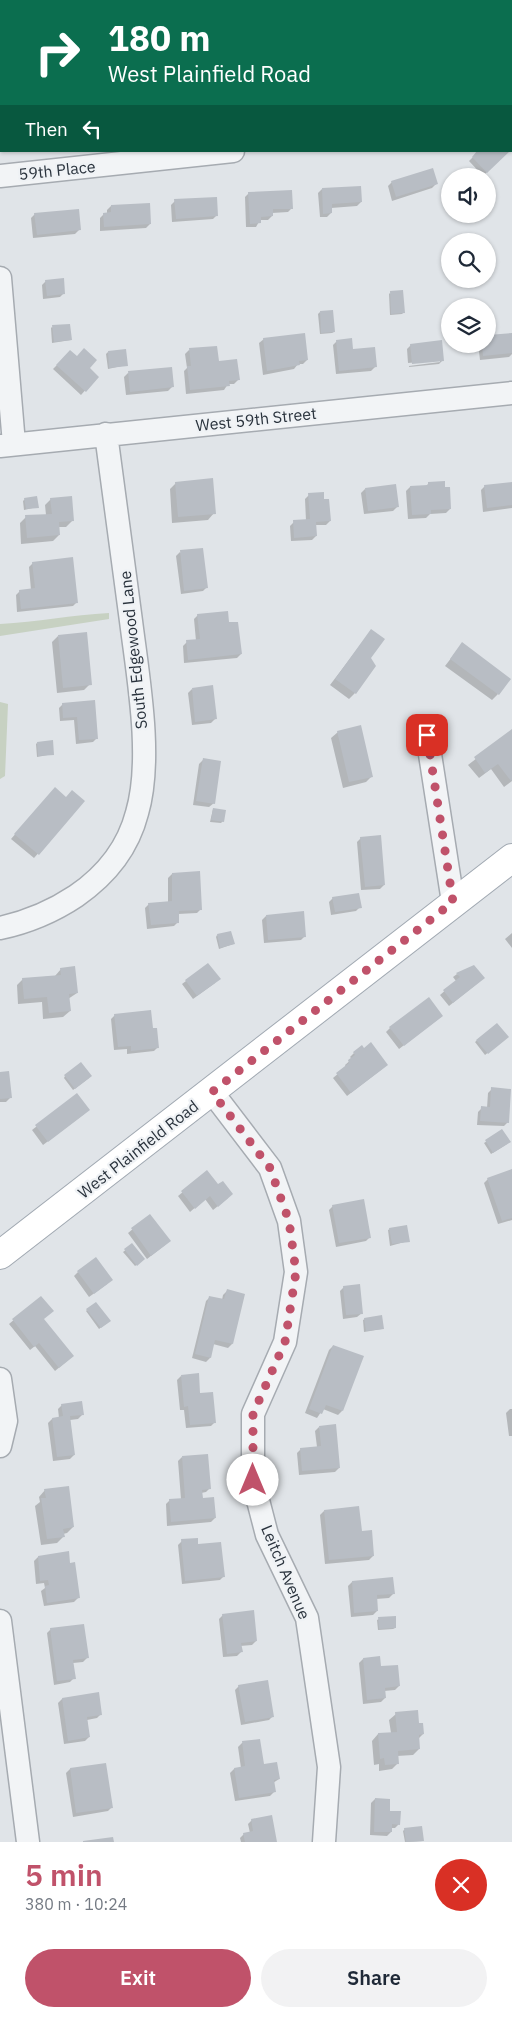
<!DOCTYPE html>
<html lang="en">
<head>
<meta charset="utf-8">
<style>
  body { margin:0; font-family:"IBM Plex Sans",sans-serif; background:#f2f2f3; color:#1f2937; height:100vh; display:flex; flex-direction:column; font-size:19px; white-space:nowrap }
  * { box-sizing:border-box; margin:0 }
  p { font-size:16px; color:#747a83 }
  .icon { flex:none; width:28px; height:28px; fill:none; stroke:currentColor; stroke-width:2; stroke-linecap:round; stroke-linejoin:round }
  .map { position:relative; height:1842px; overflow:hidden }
  .drawer { display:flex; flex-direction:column; background:#fff; flex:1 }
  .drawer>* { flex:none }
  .banner { position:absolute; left:0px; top:0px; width:512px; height:152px; box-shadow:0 1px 4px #0004; background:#0b6e4f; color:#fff; overflow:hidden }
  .buttons { position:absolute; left:441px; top:168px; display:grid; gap:10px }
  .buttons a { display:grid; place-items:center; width:55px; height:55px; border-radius:50%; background:#fff; box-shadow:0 1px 4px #0004; font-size:25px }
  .pin { position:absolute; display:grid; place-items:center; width:42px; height:42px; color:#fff; margin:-21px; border-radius:10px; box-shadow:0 2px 8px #0006 }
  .me { position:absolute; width:55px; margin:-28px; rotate:0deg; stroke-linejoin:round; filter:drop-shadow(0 0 4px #0008) }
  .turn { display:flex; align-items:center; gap:18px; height:105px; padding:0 25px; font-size:22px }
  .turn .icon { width:65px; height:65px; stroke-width:2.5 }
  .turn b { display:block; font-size:35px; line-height:42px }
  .then { display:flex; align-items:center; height:48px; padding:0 25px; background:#0003; gap:10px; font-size:19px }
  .round { display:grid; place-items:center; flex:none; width:52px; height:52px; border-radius:26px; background:#f2f2f3 }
  .summary { display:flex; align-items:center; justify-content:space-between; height:85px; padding:0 25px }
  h1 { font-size:30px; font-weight:600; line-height:38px; color:#c0526a }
  .button { display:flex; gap:10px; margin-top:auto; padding:10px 25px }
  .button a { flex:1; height:58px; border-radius:30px; background:#c0526a; color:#fff; font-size:20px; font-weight:600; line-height:58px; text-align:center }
  .button a+a { background:#f2f2f3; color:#1f2937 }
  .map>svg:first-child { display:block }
</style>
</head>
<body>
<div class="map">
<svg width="512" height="1842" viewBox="0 0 512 1842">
  <rect width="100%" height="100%" fill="#e0e4e8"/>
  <path fill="#c7d1c2" d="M109,613V619L0,636V624C37,622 72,615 109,613Z
    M0,702L8,704L5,776L0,779Z"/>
  <path fill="#0003" d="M479,151H508L483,176L469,161Z
    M392,182L436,184L432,188L392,201L388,186Z
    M322,189L361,202L357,206L331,208V213L327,217H320L318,193Z
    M249,193L292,208L288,212L272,213V216L268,220H260L256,227H246L245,197Z
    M175,201L217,215L213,219L172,222L171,205Z
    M111,206L150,224L146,228L100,231V218L104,214H107V210Z
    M35,214L79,230L75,234L33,238L31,218Z
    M46,281L64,293L60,297L43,299L42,285Z
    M390,293L404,312L402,314L390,315L389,294Z
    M320,312L334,332L332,333L320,334L318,314Z
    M52,327L71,340L52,343L51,328Z
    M512,334V354L509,357L480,360L478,344H488V337Z
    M264,339L307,360L303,364H298L294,369L263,375L259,343Z
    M337,341L352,350L375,367L371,371L336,374L333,345Z
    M411,345L443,360L439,364L409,367V366L440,362V360L408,363L407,349Z
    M189,350L217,363L238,380L234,384H228L224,390L186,394L184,371L187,368L185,354Z
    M70,352L97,377L81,395L53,369Z
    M108,352L126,365L108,369L106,354Z
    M128,373L172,387L168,391L126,395L124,377Z
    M176,483L214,513L208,520L172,523L170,489Z
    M429,483L450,509L446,513L430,514L426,518L408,519L406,491L410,487H425Z
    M512,483V508L483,512L481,490L485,486Z
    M365,489L397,507L393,511L364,514L361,493Z
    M309,495L330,521L326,525H315L316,536L312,540L291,541L290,526L294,522L306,521L305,499Z
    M25,499L37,507L24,510L23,501Z
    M51,499L73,520L66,527H58L59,535L53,541L21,544L20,523L26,517L46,515L45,505Z
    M180,552L207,587L203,591L181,594L176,556Z
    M33,563L77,602L73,606L17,612L16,595L20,591L31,590L29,567Z
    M198,615L241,654L237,658L184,663L183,646L187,642L196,641L194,619Z
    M371,631L369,658L355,693L349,699L330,685Z
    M58,636L90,684L84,690L57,693L52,642Z
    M462,644L498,694L492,700L445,666Z
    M192,689L215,719L211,723L192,725L188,693Z
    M94,701L97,738L93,742L76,744L74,720L60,721L59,708L63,704Z
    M512,731V781L504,787L491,769L479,778L468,765Z
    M338,732L372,776L366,782L343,788L331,738Z
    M37,743L53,754L37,757L36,744Z
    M203,760L214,803L209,807L193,805L199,764Z
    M51,793L66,798L83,802L34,858L11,839Z
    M213,809L223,821L221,823L210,822Z
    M361,838L384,885L380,889L361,890L357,842Z
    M172,874L201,909L197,913L178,914V922L174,926L147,929L145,908L149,904L168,903V878Z
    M333,898L360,907L356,911L331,915L329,902Z
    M266,916L305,936L301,940L264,943L262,920Z
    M512,933V948L505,939Z
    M217,935L233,944L219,949L216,937Z
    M61,969L77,993L68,999L70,1011L63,1017L43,1019L42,1002L18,1004L17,985L23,979L55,976Z
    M457,974L479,982L449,1006L440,995L456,981L453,977Z
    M186,981L215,983L193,999L182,984Z
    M115,1015L158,1047L154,1051L127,1054V1049L114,1050L111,1019Z
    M442,1016L399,1049L386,1032L390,1028Z
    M497,1024L507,1037L485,1055L475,1042Z
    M354,1053L382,1069L347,1096L333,1078L346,1067L345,1065L352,1059L350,1057Z
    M0,1073L10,1098L6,1102H0Z
    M65,1076L89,1078L73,1090L64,1078Z
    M492,1089L508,1122L504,1126L477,1125L478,1112L482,1108H487L488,1093Z
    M77,1095L84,1114L43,1145L32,1130Z
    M502,1131L507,1144L491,1154L484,1143Z
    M512,1170V1220L498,1224L484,1183L488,1179Z
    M207,1172L228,1198L213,1210L205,1199L190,1212L178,1196Z
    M333,1206L370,1237L366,1241L336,1247L329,1210Z
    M150,1215L165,1245L147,1259L128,1233Z
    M390,1229L408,1241L390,1246L388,1230Z
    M132,1245L144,1259L135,1266L123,1252Z
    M78,1272L107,1284L89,1297L74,1276Z
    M344,1287L362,1313L357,1317L343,1319L340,1291Z
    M227,1291L244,1295L232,1344L228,1348L213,1344L210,1358L206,1362L192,1358L206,1301L210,1297L222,1300L223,1295Z
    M41,1297L42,1320L68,1360L55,1371L35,1346L30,1350L9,1324Z
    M87,1310L107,1323L99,1329L86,1311Z
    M365,1319L382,1329L364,1332L363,1320Z
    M333,1346L342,1411L338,1415L323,1409L317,1418L305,1413L329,1350Z
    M181,1376L199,1395L215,1422L211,1426L186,1428L184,1410H180L177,1380Z
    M62,1405L82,1415L78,1419L70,1420L74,1455L70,1459L53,1461L48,1423L52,1419L59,1418L58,1409Z
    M510,1409H512V1436H509L506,1413Z
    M319,1427L339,1468L335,1472L299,1475L297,1453L301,1449L317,1447L315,1431Z
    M182,1457L210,1488L206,1492L201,1493L202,1499L215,1518L211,1522L167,1526L166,1504L170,1500L181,1499L178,1461Z
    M45,1490L73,1527L67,1533L63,1534V1537L57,1543L41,1545L35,1506L40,1502L39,1497Z
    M324,1511L361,1532L373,1556L369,1560L325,1564L320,1515Z
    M182,1541L197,1545L224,1576L220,1580L182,1584L178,1545Z
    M38,1557L69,1564L78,1598L74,1602L44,1606L41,1591L45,1588L44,1583L36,1584L34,1561Z
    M352,1582L393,1594L389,1598L376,1599L377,1611L373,1615L351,1617L348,1586Z
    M223,1615L256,1641L252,1645L240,1646L241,1652L237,1656L223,1657L219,1619Z
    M379,1619L395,1628L393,1629L378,1630L377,1620Z
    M51,1629L87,1658L83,1662L73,1663L74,1678L70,1682L54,1685L47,1633Z
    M363,1659L380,1668L399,1686L395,1690L384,1691L385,1698L381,1702L363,1704L359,1663Z
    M239,1686L273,1716L269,1720L241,1725L235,1690Z
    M98,1694L101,1714L97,1718L87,1720L89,1737L85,1741L64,1744L58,1703L62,1699Z
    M396,1714L418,1724L423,1734L418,1739L419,1749L413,1755L397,1756L398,1763L392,1769L379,1771V1764L374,1765L372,1741L378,1734L391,1733L389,1720Z
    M259,1740L263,1765L279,1779L273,1783L274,1792L270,1796L235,1801L230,1773L234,1769L241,1768L238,1747L242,1743Z
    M105,1764L112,1807L108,1811L73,1817L66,1773L70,1769Z
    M375,1799L399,1824L395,1828H391V1832L387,1836L370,1835L371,1803Z
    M252,1820L275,1842H241L240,1838L244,1834L250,1833L248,1824Z
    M405,1829L423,1841L405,1842L403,1831Z"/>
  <path fill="#b8bdc4" d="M477,151H510L487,173L472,157Z
    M433,168L438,184L396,197L391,181Z
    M361,186L362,202L332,204V213L323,214L322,188Z
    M292,190L293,209H273V216L261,217V223L250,224L248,192Z
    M217,197L218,216L176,219L174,199Z
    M150,203L151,224L104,227L103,213L111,212V205Z
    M79,209L81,230L37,235L34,213Z
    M64,278L65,294L47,296L45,280Z
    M403,290L405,313L391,314L390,291Z
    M333,310L335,332L321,333L320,311Z
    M70,324L72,340L54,342L52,325Z
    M305,333L308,360L299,361L300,365L267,371L263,338Z
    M512,333V353L483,356L482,344H488V335Z
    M352,338L353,349L375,347L377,367L339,371L336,340Z
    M442,340L444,361L412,364L410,344Z
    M217,346L219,361L237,359L240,380L229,381L230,386L190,390L187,366H191L189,348Z
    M84,348L97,360L90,368L99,377L86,392L56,365L70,350L77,356Z
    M126,349L128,366L109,368L108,351Z
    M172,367L174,387L130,392L128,371Z
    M213,478L216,514L178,517L175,482Z
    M445,481V487H450L451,509L431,510V514L412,515L410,486L428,485V482Z
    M512,482V505L487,508L484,485Z
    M396,484L399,507L368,511L365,488Z
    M324,492V499H329L331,521L316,522L317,536L294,538L293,520L310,519L308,493Z
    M37,496L39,508L26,509L24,498Z
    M72,496L74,521L59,522L60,535L27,538L25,515L52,514L50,498Z
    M203,548L208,588L184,591L180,550Z
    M73,557L78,603L21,609L19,590L35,588L32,562Z
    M228,611L229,622H238L242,654L188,660L186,640L200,639L197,614Z
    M371,629L385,639L371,658L376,666L356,694L335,679Z
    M87,632L92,685L63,688L58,635Z
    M462,642L511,679L499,695L450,659Z
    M213,685L217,719L195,722L192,688Z
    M95,700L98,739L79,740L77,717L63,718L62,703Z
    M361,725L373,777L349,782L337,731Z
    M512,729V780L511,781L498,764L485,773L474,757Z
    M53,740L54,755L38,756L37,742Z
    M203,758L221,761L215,804L196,801Z
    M55,787L66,797L72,790L85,801L39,855L14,834Z
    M213,808L226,810L224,822L211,820Z
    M381,835L385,885L365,887L360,837Z
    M200,871L202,910L179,911V923L151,925L148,903L172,901V873Z
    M359,893L362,908L335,912L332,897Z
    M304,911L306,937L268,940L266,915Z
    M231,931L235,944L220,948L217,934Z
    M208,963L221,979L197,996L185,980Z
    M474,965L485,978L453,1003L443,990L460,977L456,973Z
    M75,966L78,993L69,994L71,1011L49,1013L47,997L24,999L22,978L61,975L60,968Z
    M429,997L443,1016L404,1046L389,1027Z
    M151,1010L153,1028H157L159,1048L131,1051V1046L118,1047L114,1014Z
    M497,1023L509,1037L488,1054L476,1040Z
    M371,1042L388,1065L351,1093L336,1073L349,1063L348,1060L355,1055L353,1052L362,1045L364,1048Z
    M81,1062L92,1076L75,1089L64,1075Z
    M9,1071L12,1098L0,1099V1072Z
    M491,1087L511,1089L509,1123L480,1121L481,1106L490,1107Z
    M77,1093L90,1110L48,1142L35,1125Z
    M502,1129L511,1142L493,1153L485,1140Z
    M512,1169V1218L502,1221L487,1178Z
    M207,1170L218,1184L223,1181L233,1194L218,1207L210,1196L195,1209L181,1191Z
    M364,1199L371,1238L339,1243L332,1205Z
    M150,1214L171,1241L151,1256L131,1228Z
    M407,1225L410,1242L392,1244L389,1228Z
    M132,1243L145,1259L137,1266L124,1249Z
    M96,1257L113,1280L94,1294L77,1271Z
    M360,1284L363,1314L346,1315L343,1286Z
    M227,1289L245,1294L233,1344L215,1340L211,1358L195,1354L209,1296L224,1299Z
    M41,1296L54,1311L44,1319L74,1356L59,1368L39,1343L34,1347L12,1319Z
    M96,1302L111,1321L101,1328L86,1309Z
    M382,1315L384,1329L366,1331L364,1318Z
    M333,1345L364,1356L343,1411L326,1405L322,1414L309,1409Z
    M199,1373L200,1393L213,1392L216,1423L190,1425L188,1406L184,1407L181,1375Z
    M82,1401L84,1415L70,1416L75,1455L57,1457L52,1418L63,1416L61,1404Z
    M336,1424L340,1468L302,1471L300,1448L321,1446L319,1426Z
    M208,1454L211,1489L202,1490L203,1498L214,1497L216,1518L171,1522L169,1499L185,1498L182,1456Z
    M69,1486L74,1527L63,1529L65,1537L47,1539L41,1498H46L44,1489Z
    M359,1506L362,1531L372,1530L374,1556L329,1560L324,1510Z
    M198,1538V1544L221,1542L225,1577L185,1581L181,1539Z
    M69,1551L70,1563L75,1562L80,1598L47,1603L45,1586L49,1585L48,1580L40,1581L38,1556Z
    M393,1577L395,1594L377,1595L378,1611L354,1613L352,1581Z
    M254,1610L257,1641L241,1643L243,1652L227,1654L222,1614Z
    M396,1616V1628L379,1629L378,1617Z
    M84,1624L89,1658L73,1660L76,1679L57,1681L50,1628Z
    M380,1656L381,1666L398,1665L400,1686L385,1688L386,1698L367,1700L363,1658Z
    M268,1680L274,1717L245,1722L238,1685Z
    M99,1692L102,1715L87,1717L90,1737L68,1741L62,1698Z
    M418,1710L419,1723H423L424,1734L419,1735L420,1749L398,1751L399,1764L385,1765L384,1758L380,1759L378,1733L397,1732L395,1712Z
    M260,1739L264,1764L277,1762L280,1779L274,1780L276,1792L239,1798L234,1768L245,1766L242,1741Z
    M106,1763L113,1808L76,1813L70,1768Z
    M375,1798L390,1799V1811H401L400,1825L392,1824V1832H374Z
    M272,1815L277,1842H245L243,1833L253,1831L251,1819Z
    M422,1826L424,1841L406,1842L404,1828Z
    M113,1837L114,1842H83V1841Z"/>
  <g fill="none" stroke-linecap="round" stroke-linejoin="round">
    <defs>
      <path id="minor" d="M495,0V1
        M0,176L233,151
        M0,278L14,444
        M0,446L512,393
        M427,735L453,902
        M0,928C28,922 52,912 76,896C105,876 128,848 137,813C153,759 138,677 131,621C123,559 115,497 106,434
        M212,1092L270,1168L289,1221L296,1272L285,1342L253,1414V1481L267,1535L307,1618L329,1767L324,1842
        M0,1379L6,1421L0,1446
        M0,1621L28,1842"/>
      <path id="major" d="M0,1255L512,858"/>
    </defs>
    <use href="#minor" stroke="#a6abb1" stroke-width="25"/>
    <use href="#major" stroke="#a1a9b2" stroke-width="30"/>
    <use href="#minor" stroke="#f2f4f6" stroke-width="22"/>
    <use href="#major" stroke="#fff" stroke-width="28"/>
  </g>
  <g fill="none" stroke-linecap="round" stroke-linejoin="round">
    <path stroke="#c0526a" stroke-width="9" stroke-dasharray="0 16.2" d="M253,1480V1414L285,1342L296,1272L289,1221L270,1168L212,1092L453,902L427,735"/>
  </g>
  <g text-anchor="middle" stroke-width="4.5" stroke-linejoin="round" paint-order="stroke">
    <g font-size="16" fill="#2a333d" stroke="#eff2f5">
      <text transform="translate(57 170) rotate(-6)" y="6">59th Place</text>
      <text transform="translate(256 419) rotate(-6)" y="6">West 59th Street</text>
      <text transform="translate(133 650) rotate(-96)" y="6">South Edgewood Lane</text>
      <text transform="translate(138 1149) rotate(-38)" y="6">West Plainfield Road</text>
      <text transform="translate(286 1572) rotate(67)" y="6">Leitch Avenue</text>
    </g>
  </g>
</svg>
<div class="buttons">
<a><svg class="icon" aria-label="sound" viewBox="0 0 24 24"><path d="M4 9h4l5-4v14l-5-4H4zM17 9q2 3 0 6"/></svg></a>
<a><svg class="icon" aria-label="search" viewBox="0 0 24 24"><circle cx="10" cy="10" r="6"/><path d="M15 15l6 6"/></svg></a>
<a><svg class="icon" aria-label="layers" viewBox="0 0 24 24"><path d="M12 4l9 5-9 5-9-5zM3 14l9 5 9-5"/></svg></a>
</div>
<div class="pin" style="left:427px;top:735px;background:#d93025"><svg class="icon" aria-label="arrive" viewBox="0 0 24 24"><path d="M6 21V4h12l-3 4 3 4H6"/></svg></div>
<svg class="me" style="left:253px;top:1480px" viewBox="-20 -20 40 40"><circle r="19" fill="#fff"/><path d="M0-13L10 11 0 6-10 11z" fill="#c0526a"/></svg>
<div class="banner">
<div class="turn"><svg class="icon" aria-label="right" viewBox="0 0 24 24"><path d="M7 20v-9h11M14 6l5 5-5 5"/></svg><div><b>180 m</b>West Plainfield Road</div></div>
<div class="then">Then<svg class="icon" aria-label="left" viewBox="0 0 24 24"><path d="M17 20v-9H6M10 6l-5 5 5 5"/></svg></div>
</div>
</div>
<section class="drawer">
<div class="summary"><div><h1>5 min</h1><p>380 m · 10:24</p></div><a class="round" style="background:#d93025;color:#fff"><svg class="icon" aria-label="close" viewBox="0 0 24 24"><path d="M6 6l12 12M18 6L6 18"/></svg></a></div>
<div class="button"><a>Exit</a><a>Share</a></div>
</section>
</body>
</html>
